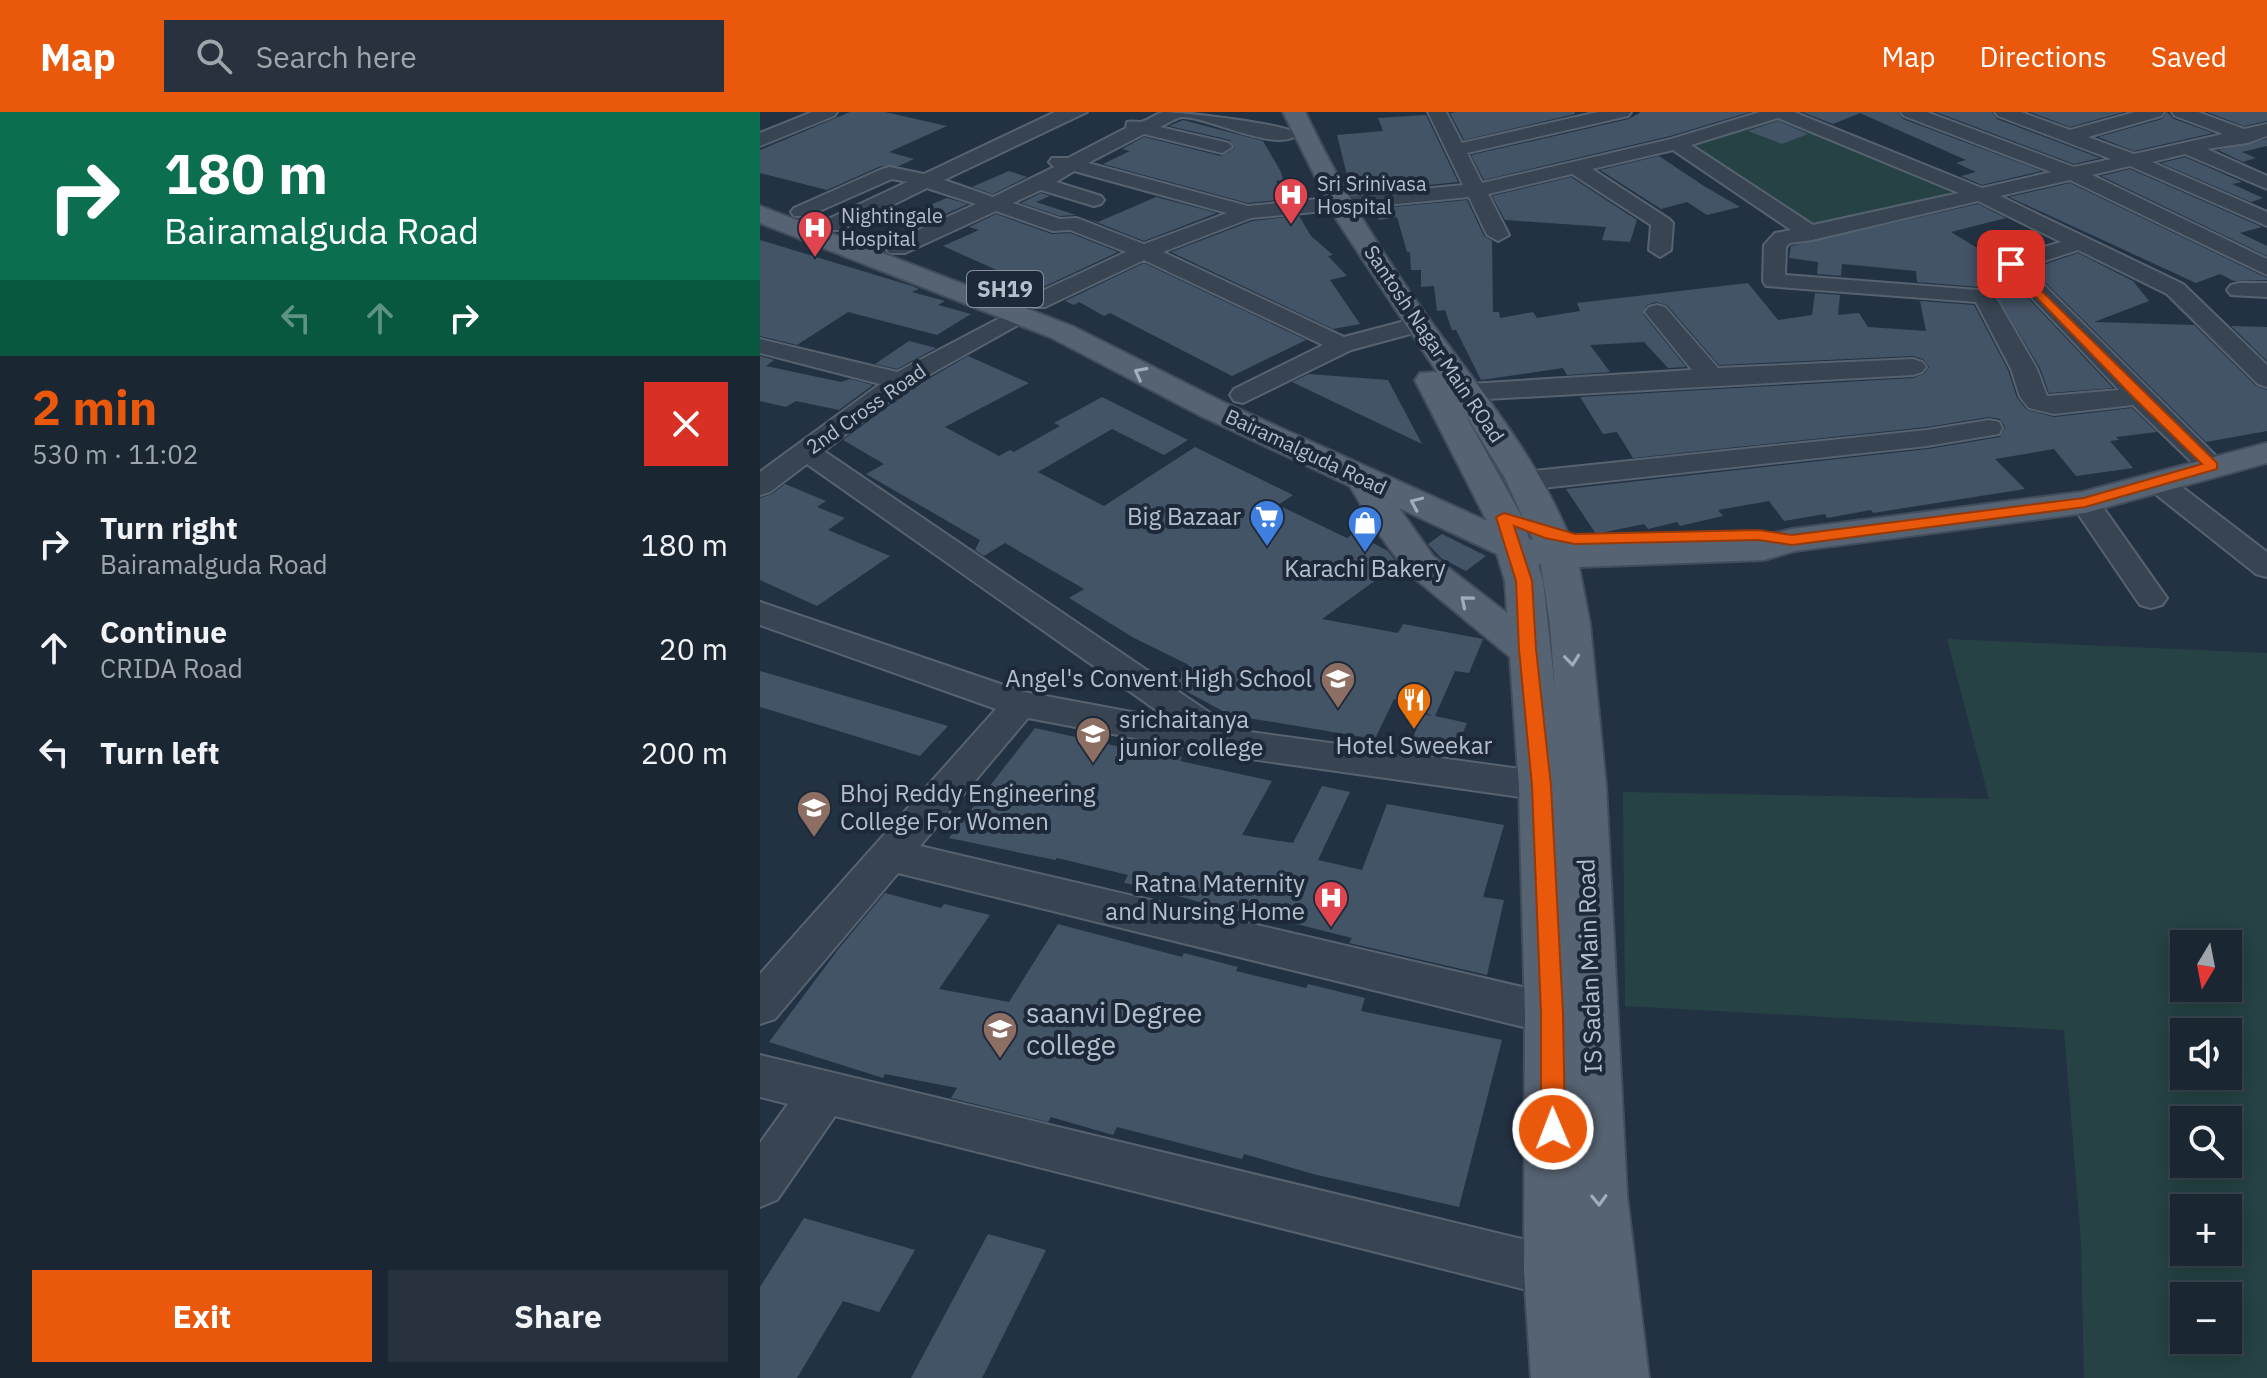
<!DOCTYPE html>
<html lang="en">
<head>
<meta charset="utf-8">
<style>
  body { margin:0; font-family:"IBM Plex Sans",sans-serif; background:#27323e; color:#f1f3f6; height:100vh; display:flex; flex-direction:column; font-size:30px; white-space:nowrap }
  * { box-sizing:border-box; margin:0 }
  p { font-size:26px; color:#9fa5ac }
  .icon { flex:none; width:44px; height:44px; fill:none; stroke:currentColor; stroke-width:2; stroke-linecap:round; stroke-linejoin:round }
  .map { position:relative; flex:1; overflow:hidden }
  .drawer { display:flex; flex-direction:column; background:#1a2632; width:760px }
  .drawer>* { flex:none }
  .guide { background:#0b6e4f; color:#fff; overflow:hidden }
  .needle { width:52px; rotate:190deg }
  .fabs { position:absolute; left:1410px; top:818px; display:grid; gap:16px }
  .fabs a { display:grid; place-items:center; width:72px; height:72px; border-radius:0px; background:#1a2632; box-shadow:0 4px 20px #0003,0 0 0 2px #38434d; font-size:40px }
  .pin { position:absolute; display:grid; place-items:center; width:68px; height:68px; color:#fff; margin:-34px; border-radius:16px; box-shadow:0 4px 12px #0006 }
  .me { position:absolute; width:88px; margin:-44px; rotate:359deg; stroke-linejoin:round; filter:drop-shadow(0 0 6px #0008) }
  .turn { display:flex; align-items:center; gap:28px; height:168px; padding:0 32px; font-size:36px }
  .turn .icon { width:104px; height:104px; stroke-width:2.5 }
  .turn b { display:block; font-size:56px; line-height:68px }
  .lanes { display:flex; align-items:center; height:76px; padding:0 32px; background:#0003; justify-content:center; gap:40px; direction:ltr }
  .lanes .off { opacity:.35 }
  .round { display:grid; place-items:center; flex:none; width:84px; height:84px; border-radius:0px; background:#27323e }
  .head { display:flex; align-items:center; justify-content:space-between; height:136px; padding:0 32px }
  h1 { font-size:48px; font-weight:700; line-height:60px; color:#ea580c }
  .cta { display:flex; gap:16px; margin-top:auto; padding:16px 32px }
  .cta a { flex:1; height:92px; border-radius:0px; background:#ea580c; color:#fff; font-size:32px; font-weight:700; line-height:92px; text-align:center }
  .cta a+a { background:#27323e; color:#f1f3f6 }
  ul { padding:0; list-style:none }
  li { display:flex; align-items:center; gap:24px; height:104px; padding:0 32px }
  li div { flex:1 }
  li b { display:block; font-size:30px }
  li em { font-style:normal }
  header { display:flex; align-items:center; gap:48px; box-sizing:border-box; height:112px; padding:0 40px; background:#ea580c; color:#fff }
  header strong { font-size:38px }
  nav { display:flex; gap:44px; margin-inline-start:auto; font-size:28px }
  .search { width:560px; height:72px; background:#27323e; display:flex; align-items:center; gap:20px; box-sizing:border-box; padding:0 28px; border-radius:0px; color:#9fa5ac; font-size:30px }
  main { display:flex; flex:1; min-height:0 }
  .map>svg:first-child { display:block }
</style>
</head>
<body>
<header>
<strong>Map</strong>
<div class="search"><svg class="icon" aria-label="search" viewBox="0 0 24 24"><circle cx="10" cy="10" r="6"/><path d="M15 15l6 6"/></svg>Search here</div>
<nav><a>Map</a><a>Directions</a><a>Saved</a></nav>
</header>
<main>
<section class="drawer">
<div class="guide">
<div class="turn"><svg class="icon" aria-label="right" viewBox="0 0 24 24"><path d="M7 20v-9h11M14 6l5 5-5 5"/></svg><div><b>180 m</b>Bairamalguda Road</div></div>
<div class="lanes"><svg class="icon off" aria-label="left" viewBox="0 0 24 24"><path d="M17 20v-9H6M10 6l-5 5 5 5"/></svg><svg class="icon off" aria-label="ahead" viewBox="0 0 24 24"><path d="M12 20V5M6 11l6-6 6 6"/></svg><svg class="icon" aria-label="right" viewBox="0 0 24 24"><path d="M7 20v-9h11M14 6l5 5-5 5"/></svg></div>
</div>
<div class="head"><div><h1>2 min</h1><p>530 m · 11:02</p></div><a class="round" style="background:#d93025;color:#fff"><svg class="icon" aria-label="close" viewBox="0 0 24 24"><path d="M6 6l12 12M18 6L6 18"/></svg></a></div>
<ul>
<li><svg class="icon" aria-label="right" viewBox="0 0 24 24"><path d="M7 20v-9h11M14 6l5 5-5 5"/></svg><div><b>Turn right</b><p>Bairamalguda Road</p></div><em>180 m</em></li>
<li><svg class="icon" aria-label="ahead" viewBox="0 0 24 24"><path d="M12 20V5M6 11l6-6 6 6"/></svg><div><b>Continue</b><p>CRIDA Road</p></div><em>20 m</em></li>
<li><svg class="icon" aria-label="left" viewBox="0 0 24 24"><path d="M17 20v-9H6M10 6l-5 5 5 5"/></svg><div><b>Turn left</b></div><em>200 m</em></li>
</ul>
<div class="cta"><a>Exit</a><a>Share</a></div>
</section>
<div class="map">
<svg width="1507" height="1266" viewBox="0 0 1507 1266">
  <rect width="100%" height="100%" fill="#233243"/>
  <path fill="#264244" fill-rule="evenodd" d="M1021,6L1207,79L1048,116L929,36Z
    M1187,527L1507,541V1266H1324L1321,1130L1304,918L865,894L863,680L1229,687ZM1424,832H1468V876H1424ZM1424,920H1468V964H1424ZM1424,1008H1468V1052H1424ZM1424,1096H1468V1140H1424ZM1424,1184H1468V1228H1424Z"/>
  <path fill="#445467" d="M90,0H125L187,14L129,40L154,47L139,54H121L67,78L0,61V38Z
    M697,0H815V2L704,28L690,1Z
    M881,0H990L910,24L724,68L711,43L869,7Z
    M1042,0H1138L1143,7L1281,59L1222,73L1201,64L1216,60L1196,51L1206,48L1100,1L1073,12Z
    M1176,0H1232L1237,7L1340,46L1314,52Z
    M1270,0H1364L1310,15Z
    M1407,0L1414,7L1453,21L1374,39L1338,25L1402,7Z
    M1447,0H1507V9L1484,14Z
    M666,3L698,70L599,80L587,63L577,23L623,19L618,6Z
    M423,8L503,29L521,60L523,68L516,69L528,87L488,91L343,52L370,39L362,37L384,25L461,44L475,36L470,28L409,14Z
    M1018,9L1048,22L1022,32L988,19Z
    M1507,27V34L1482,40L1496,46L1483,50L1458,38Z
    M899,44L944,74L980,95L947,103L927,90L901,97L840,58Z
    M1425,45L1482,70L1472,72L1503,86L1491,90L1401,51Z
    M1370,57L1502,115L1480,121L1507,134V144L1341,64Z
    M249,59L267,65L233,82L212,75Z
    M811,65L877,108L870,130L842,128L846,115L745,108L732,84Z
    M1310,71L1507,166V168L1474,169L1460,162L1436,171L1249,85Z
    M281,81L290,84L276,90L316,103L300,104L261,91Z
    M396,85L457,101L384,129L326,106L338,110Z
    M187,86L208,92L181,104L160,97Z
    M707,88L724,124L732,129L733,200H739L740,206L773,200L777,206L820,199L817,191L988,171L1018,208L1052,203L1055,181L1080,183L1078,203L1099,201L1108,215L1166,219L1160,189L1214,193L1248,258L1257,286L1267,298L1294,305L1372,296L1397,320L1356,325L1359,328L1350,329L1373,356L1316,364L1294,337L1235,347L1265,377L1113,401L1111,398L1067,406L1065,402L1024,409L1009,389L958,398L963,404L920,414L917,410L888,417L884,412L836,422L806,377L1168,337L1240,325L1245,315L1240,307L1229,305L1167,315L873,346L857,320L843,322L820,285L1153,266L1164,262L1169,255L1163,247L1153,244L959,253L907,193L896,190L887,193L883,202L926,255L908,256L884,230L830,233L850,260L807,263L803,256L721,268L696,218H692L685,198L677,199L674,174L661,175V158H651L650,140H647L637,105L619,108L612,97Z
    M1218,92L1246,106L1191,120L1239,149L1238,154L1353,276L1289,281L1280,256L1232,176L1157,170L1156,159L1082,152L1081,164L1057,162L1058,150L1029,146L1031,134Z
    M236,102L292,122L310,121L358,140L279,177L183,134L219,118L209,115Z
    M539,104L551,124L573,143L568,144L587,164L570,168L600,212L573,217L411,140L492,109Z
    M0,128L152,174L159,177L152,180L185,189L178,193L211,202L177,223L88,200L37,233L0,224Z
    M1318,141L1373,169L1389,189L1334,210L1434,213L1496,274L1507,278V319L1446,330L1275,160L1277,155Z
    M384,151L546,228L472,264L350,201L344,204L319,190L314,193L305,189Z
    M1471,214L1507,215V249Z
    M149,229L176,236L137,257L115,252Z
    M0,244L14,248L6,254L81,270L90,267L113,273L79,298L36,289L26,295L0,289Z
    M208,244L269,271L185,315L239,344L250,338L254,340L300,314L294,311L342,285L428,328L404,343L352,317L278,360L344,394L435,335L533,383L518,393L587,426L594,421L628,439L638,452L562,507L638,521L643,512L723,527L709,561L695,559L675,604L707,611L694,643L650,634L662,602L673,604L634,587L615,627L470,603L409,570L429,553L374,526L309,486L324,477L245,431L224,444L215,438L220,428L106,362L124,352L83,328L151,277Z
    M549,262L628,268L662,332L532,270Z
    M25,372L66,389L57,395L85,406L68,418L130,444L57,494L0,468V386L12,382Z
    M682,422L726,444L706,459L681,446L668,432Z
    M0,559L188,614L160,644L0,595Z
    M275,616L379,639L380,636L422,645L420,649L512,669L482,723L533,731L562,674L590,680L558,748L602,758L627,692L744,713L723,785L744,788L727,863L589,831L592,826L536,812L538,808L465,797L407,781L409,779L364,771L368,763L297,746L295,748L189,726Z
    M125,781L181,796L184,792L230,803L179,877L249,890L298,812L422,845L424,841L478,855L476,859L546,876L548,872L605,886L601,899L742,928L699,1095L553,1062L484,1042L482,1047L357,1015L353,1023L291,1005L288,1010L191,986L197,976L125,962L123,966L9,930L80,835Z
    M44,1106L155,1138L119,1200L83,1189L37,1266H0V1175Z
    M228,1122L286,1138L222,1266H151Z"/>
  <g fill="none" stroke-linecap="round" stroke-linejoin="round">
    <defs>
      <path id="minor" d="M52,0H77L74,4L0,34V21Z
        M295,0H327L184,68L233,85L294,55L289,50L292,46H308L366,16L367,10C372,9 376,10 380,10C388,9 395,2 403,0C420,0 529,12 538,22C519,42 448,5 423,5C417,5 407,12 400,15L469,31L472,35L462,41L384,22L328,51L488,94L703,73L668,0H686L702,31L838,0H871L868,4L707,41L722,71L911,27L1000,0H1034L1222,76L1291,60L1144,4L1141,0H1167L1314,55L1351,47L1238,4L1235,0H1261L1310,18L1375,0H1404L1401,4L1328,25L1374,42L1463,22L1415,4L1412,0H1438L1484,17L1507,12V24L1487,31L1447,37L1507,64V77L1425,42L1392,50L1507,100V114L1370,54L1332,63L1507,147V163L1310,68L1240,84L1423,172L1507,253V275L1498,272L1407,182L1318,138L1266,155L1466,354L1462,360L1452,362L1442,360L1373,293L1294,302L1269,296L1260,285L1251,257L1216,190L1006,174L1003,169L1004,133L1015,121L1031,118L913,38L832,57L909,107L913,111L911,138L900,145L889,138L891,113L812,62L728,82L749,123L738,129L727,123L709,85L491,106L403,140L584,225L645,209L654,211L657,216L654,221L591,238L483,291L474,289L470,283L474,277L563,233L384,148L285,195H269L265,190L269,185L366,140L310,118L293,119L236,99L145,141H129L126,136L129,131L216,92L167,76L82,118H66L63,113L66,108L147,70L132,67L48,104H34L31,100L34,96L122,57L130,55L164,62ZM1018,6L1199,81L1053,113L931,33ZM314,59L467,101L384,132L317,106L300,107L253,91L281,78L334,94L341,92L344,88L341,84L296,70ZM1218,89L1301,130L1243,147L1240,152L1359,278L1287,284L1277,257L1232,179L1025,163L1026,135L1030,131L1052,128Z
        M1479,171H1507V185L1471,183L1467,178L1471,173Z
        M897,193L905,195L958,256L1153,247L1162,250L1166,255L1162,260L1153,263L709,288L700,286L696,280L700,274L709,272L932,258L885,200L889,195Z
        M259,196L267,198L271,203L267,208L149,274L64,339L475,618L782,660L795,664L801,674L795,684L782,688L470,644L268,606L160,734L792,882L807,888L814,902L807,916L792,922L138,761L15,907L0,912V862L236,597L0,513V490L264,580L409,607L47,352L10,380L0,383V360L120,272L0,241V227L137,260Z
        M1229,308L1239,310L1242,316L1239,322L1167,334L764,378L754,375L750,369L754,363L764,360L1167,318Z
        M1399,362L1409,365L1507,440V465L1496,462L1389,377L1385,371L1389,365Z
        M1325,381L1335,384L1402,479L1407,486L1402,493L1391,496L1380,493L1310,390L1315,384Z
        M0,943L795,1135L813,1142L820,1160L813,1178L795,1185L75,1004L17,1088L0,1095V1031L28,992L0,985Z"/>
      <path id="major" d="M523,0H545C580,74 623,144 671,210C722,280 780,349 812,432L1003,424L1032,417L1322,380L1507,331V351L1325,401L1035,439L1004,448L819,455L830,512L846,674L867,1084L889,1266H771L764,1160L765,902L759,674L750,545L647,460L614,415L590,374L439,303L292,226L0,111V94L312,214L461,289L727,409L655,268L660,261L677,260L578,110ZM702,297L745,366L773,428L769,427L762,405ZM639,396L737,442L745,469L747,501L673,444ZM778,452L781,453L790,512L795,578L783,469Z"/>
    </defs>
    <use href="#minor" stroke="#566270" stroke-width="4"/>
    <use href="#major" stroke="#424d5c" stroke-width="4"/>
    <use href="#minor" fill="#384452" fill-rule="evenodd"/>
    <use href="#major" fill="#566372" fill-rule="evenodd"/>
  </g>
  <defs><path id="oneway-chevron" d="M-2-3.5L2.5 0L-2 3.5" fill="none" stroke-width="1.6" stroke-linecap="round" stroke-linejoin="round" transform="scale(2)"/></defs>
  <g stroke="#a2adba">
    <use href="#oneway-chevron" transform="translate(380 261) rotate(-152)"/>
    <use href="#oneway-chevron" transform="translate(656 391) rotate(-156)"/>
    <use href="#oneway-chevron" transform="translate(706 489) rotate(-140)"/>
    <use href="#oneway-chevron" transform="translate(812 548) rotate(84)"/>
    <use href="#oneway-chevron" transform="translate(839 1088) rotate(88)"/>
  </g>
  <path fill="#ea580c" stroke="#983908" stroke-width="2" d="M1251,149L1457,351V357L1325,395L1032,433L999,428L815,432L785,426L754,414L772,469L776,537L791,674L803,902L805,1017L802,1025L793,1028L785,1025L781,1017V902L772,674L759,537L756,469L736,405L744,401L815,422L999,418L1032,423L1324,386L1442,352L1375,287L1247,155L1245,152Z"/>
  <defs>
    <symbol id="hospital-pin" viewBox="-11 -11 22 30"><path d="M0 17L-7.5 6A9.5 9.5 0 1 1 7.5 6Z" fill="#e0444e" stroke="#1d2938"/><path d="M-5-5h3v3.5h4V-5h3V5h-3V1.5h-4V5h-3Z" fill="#fff"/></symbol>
    <symbol id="supermarket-pin" viewBox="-11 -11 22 30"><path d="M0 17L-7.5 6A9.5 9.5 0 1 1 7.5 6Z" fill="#3f7fe0" stroke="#1d2938"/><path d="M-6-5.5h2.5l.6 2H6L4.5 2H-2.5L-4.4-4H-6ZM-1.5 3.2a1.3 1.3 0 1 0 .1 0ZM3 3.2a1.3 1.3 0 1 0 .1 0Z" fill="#fff"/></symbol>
    <symbol id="shop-pin" viewBox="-11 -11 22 30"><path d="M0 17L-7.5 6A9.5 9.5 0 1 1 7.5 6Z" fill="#3f7fe0" stroke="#1d2938"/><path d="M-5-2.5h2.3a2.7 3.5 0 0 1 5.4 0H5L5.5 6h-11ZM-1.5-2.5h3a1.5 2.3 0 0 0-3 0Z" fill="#fff"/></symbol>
    <symbol id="school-pin" viewBox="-11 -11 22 30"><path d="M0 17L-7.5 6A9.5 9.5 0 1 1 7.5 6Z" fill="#8d6e63" stroke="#1d2938"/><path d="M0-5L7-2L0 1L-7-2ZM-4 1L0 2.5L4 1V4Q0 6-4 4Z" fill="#fff"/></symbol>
    <symbol id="restaurant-pin" viewBox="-11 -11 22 30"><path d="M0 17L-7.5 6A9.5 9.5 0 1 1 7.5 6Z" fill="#e8710a" stroke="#1d2938"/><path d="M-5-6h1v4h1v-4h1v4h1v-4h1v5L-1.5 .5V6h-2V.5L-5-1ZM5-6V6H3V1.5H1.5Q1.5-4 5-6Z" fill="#fff"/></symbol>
    <symbol id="university-pin" viewBox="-11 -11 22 30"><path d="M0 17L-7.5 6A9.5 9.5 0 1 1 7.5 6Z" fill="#8d6e63" stroke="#1d2938"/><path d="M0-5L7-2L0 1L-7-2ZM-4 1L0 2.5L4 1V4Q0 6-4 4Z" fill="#fff"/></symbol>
  </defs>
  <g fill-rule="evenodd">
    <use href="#hospital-pin" x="511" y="63" width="40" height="54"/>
    <use href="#hospital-pin" x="35" y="96" width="40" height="54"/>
    <use href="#supermarket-pin" x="487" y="385" width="40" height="54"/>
    <use href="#shop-pin" x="585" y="391" width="40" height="54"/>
    <use href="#school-pin" x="558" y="547" width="40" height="54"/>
    <use href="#restaurant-pin" x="634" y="568" width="40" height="54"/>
    <use href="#university-pin" x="313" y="602" width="40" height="54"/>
    <use href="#university-pin" x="34" y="676" width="40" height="54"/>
    <use href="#hospital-pin" x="551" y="766" width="40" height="54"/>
    <use href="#university-pin" x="220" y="897" width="40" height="54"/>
  </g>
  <g text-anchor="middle" stroke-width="8" stroke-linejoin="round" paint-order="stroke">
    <g font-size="20" fill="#b5bfcc" stroke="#1d2938" text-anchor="start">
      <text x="557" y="79">Sri Srinivasa<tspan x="557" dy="23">Hospital</tspan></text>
      <text x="81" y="111">Nightingale<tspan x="81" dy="23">Hospital</tspan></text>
    </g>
    <g font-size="20" fill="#b5bfcc" stroke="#1d2938">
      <text transform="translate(674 232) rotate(56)" y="7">Santosh Nagar Main ROad</text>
      <text transform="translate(106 297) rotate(-35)" y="7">2nd Cross Road</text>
      <text transform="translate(546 340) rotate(25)" y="7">Bairamalguda Road</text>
    </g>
    <rect fill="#1d2938" stroke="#8792a0" stroke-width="2" x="207" y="159" width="76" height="36" rx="6"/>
    <g font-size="22" font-weight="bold" fill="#b5bfcc">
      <text x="245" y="185">SH19</text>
    </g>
    <g font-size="24" fill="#b5bfcc" stroke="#1d2938" text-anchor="end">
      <text x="481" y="413">Big Bazaar</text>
      <text x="605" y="465" text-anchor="middle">Karachi Bakery</text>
      <text x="552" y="575">Angel's Convent High School</text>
      <text x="359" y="616" text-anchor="start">srichaitanya<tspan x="359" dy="28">junior college</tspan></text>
      <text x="654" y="642" text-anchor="middle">Hotel Sweekar</text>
      <text x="80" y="690" text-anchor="start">Bhoj Reddy Engineering<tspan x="80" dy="28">College For Women</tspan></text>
      <text x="545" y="780">Ratna Maternity<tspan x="545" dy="28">and Nursing Home</tspan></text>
    </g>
    <g font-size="24" fill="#b5bfcc" stroke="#1d2938">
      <text transform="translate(830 854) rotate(-92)" y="8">IS Sadan Main Road</text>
    </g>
    <g font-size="28" fill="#b5bfcc" stroke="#1d2938" text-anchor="start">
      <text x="266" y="911">saanvi Degree<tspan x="266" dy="32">college</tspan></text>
    </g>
  </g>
</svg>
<div class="fabs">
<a><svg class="needle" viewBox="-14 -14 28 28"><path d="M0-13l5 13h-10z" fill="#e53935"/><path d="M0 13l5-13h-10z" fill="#9fa5ac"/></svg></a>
<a><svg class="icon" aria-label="sound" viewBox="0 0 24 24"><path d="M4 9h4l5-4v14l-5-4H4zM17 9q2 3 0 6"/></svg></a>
<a><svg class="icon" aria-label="search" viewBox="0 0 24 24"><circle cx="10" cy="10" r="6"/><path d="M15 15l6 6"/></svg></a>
<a>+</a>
<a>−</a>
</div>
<div class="pin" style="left:1251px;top:152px;background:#d93025"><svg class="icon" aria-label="arrive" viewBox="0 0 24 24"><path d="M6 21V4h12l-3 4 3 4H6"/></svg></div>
<svg class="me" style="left:793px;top:1017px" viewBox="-20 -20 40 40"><circle r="17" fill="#ea580c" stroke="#fff" stroke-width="3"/><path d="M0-11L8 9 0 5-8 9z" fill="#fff"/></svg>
</div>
</main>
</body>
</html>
